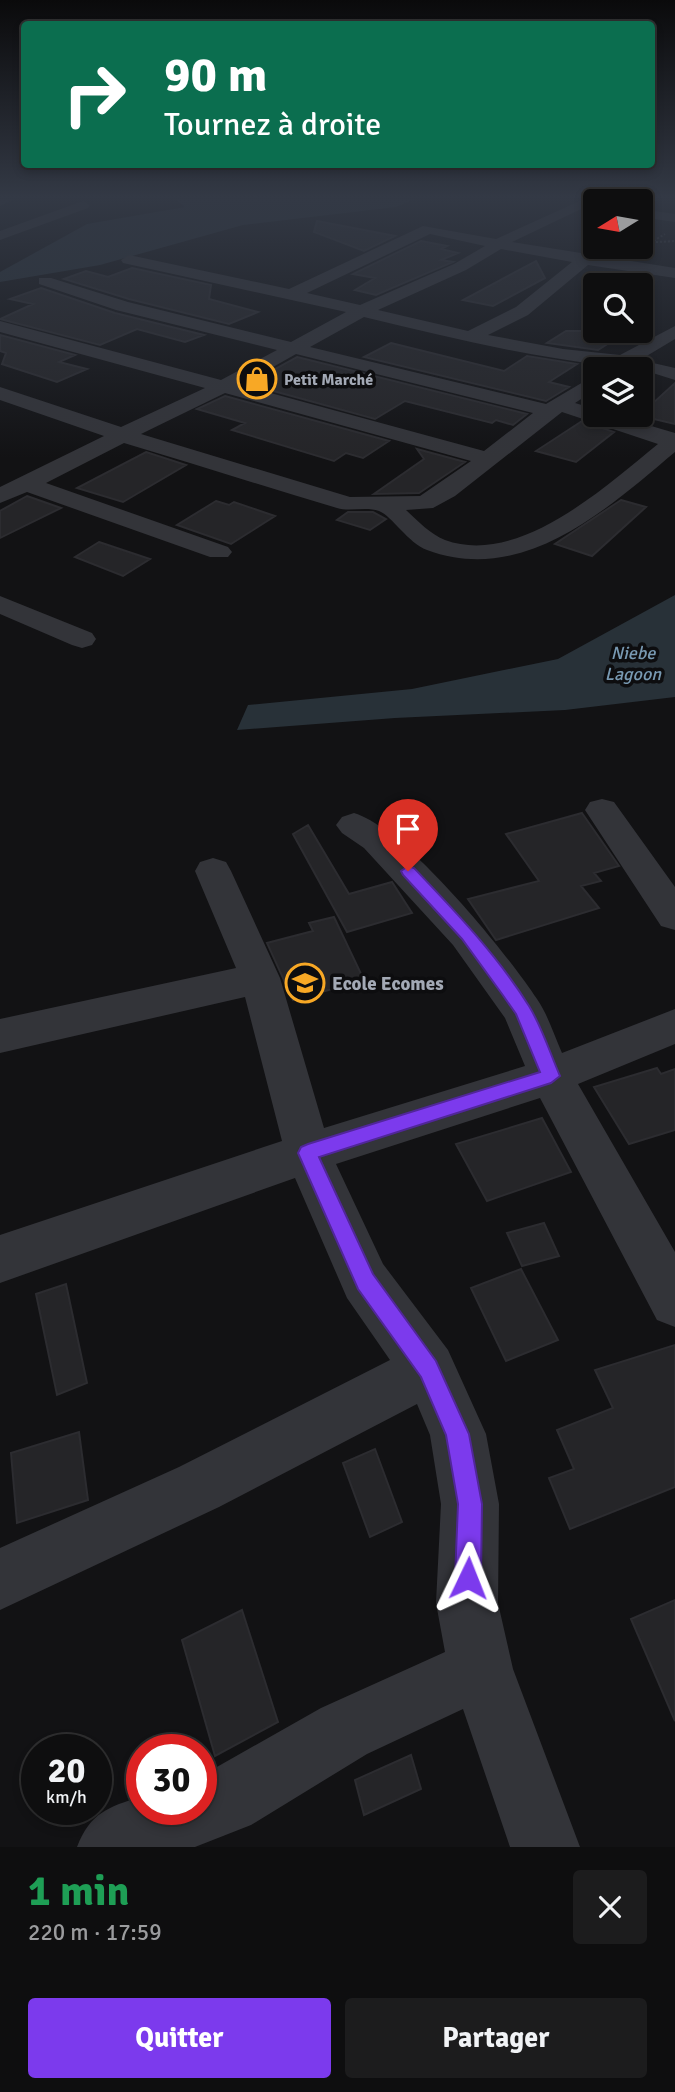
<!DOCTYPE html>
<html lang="fr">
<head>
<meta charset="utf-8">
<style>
  body { margin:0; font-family:Signika,sans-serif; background:#1c1c1d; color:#f1f3f6; height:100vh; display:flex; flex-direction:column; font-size:26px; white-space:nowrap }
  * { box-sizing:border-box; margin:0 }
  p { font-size:23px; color:#9b9c9e }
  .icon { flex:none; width:38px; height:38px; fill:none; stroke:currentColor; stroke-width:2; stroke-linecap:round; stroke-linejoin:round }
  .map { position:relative; height:1847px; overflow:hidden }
  .drawer { display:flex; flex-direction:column; background:#0e0e0f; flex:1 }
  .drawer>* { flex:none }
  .guide { position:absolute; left:21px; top:21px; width:634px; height:147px; border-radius:7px; box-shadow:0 4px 10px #0003,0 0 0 2px #2e2e2f; background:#0b6e4f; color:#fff; overflow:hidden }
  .needle { width:46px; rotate:259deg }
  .buttons { position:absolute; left:583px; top:189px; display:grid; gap:14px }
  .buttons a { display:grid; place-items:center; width:70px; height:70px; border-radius:7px; background:#0e0e0f; box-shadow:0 4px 10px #0003,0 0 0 2px #2e2e2f; font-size:35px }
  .speed { position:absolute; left:21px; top:1734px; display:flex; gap:14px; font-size:35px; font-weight:700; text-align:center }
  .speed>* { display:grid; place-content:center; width:91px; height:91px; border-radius:50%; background:#0e0e0f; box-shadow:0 4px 10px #0003,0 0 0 2px #2e2e2f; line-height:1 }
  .speed small { font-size:18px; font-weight:400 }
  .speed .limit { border:10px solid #d22; background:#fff; color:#111 }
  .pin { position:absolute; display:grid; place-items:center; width:60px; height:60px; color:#fff; margin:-72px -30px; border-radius:50% 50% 50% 0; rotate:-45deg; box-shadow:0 0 7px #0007 }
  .pin .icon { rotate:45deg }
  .me { position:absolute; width:77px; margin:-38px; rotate:2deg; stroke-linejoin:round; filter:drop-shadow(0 0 5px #0008) }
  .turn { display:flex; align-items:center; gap:24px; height:147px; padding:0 28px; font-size:32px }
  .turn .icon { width:91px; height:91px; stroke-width:2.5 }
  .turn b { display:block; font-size:49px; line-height:60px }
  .round { display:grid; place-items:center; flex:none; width:74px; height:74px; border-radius:7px; background:#1c1c1d }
  .summary { display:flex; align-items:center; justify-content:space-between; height:119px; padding:0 28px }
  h1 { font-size:42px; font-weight:700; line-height:52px; color:#1e9e55 }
  .button { display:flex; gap:14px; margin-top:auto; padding:14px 28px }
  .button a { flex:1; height:80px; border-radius:7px; background:#7c3aed; color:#fff; font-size:28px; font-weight:700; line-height:80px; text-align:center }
  .button a+a { background:#1c1c1d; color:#f1f3f6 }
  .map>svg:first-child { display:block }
</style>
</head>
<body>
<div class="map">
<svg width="675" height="1847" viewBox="0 0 675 1847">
  <rect width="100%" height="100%" fill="#121214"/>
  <path fill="#283138" d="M175,199H415L396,207L243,225L100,265L0,282V272L87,224L185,207Z
    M675,595V697L565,710L395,718L237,730L248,705L412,689L558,659Z"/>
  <path fill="#252528" stroke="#2c2c30" stroke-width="2" d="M317,221L395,236L364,251L314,232Z
    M421,241L447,246L441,249L458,253L441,260L453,262L376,295L355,290L375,278L353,274Z
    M536,261L545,278L493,306L463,300Z
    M132,268L211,285L209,299L258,312L229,324L129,299L64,279L86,271L108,277Z
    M41,288L115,313L204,335L185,342L137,329L100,345L0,319L33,304L10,299Z
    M566,331H628L598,350L547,343Z
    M0,335L75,355L59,362L87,369L57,382L2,364L6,353L0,351Z
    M391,343L504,371L527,356L577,364L549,382L569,387L546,401L364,357Z
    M297,357L527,414L513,425L496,420L492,423L405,401L375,419L248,384Z
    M675,383V424L637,415H640Z
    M225,396L389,441L363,458L346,453L334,461L232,430L245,423L197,409Z
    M582,421L614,432L576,462L536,451Z
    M417,449L465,462L419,493L374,494L424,459Z
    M146,452L186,465L123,502L77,488Z
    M27,496L61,508L0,538V511Z
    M621,500L646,507L592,556L555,544Z
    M216,501L229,505L234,502L275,516L231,544L177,525Z
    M348,512H373L386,519L370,530L337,520Z
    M99,542L150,559L123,576L75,557Z
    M582,813L619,866L594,873L601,881L581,886L599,908L496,940L468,899L539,881L506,834Z
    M308,825L349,894L392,882L412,913L347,932L293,834Z
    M334,917L364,980L293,1000L267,943L313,931L309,923Z
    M657,1068L661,1074L675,1069V1130L629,1144L594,1087Z
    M542,1118L571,1172L487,1201L456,1144Z
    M544,1223L559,1256L522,1266L507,1233Z
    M521,1269L558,1340L506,1361L471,1288Z
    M66,1284L87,1383L57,1395L36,1294Z
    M675,1345V1487L570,1529L549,1478L574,1469L557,1430L613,1408L595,1370Z
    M79,1432L88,1500L17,1523L11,1453Z
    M375,1449L402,1522L370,1537L343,1463Z
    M675,1600V1721L631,1619Z
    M242,1610L278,1722L215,1756L182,1640Z
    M411,1755L421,1789L364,1815L355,1780Z"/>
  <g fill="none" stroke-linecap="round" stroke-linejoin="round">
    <path stroke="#393b40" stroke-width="2" stroke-dasharray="2 2" stroke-linecap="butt" d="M640,243L675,241
      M640,249L665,234"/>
    <path fill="#333439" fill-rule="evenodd" d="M0,199H14L0,206Z
      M584,199H602L512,242L675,268V278L588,265L528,315L488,335L563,349L620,355L675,326V339L640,360L675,368V380L640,369H603L604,365C523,356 443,336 364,317L310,347L546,404L595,375V390L575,403L595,409V415H614L675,433V452C607,509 524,586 427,550C408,543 392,516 379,511C366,506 350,512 337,508C266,487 195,464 124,443L46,483L228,547L232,552L228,557H210L27,492L0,503V487L104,436L0,400V387L121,427L205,388L0,332V321L221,380L277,350L116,310L39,284V278H51L128,302L291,342L346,312L123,263L121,260L129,255L289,289L423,226L496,239ZM430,234L485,246L454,264L360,305L307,293ZM501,249L572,262L516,307L468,331L378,310L466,270ZM296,354L533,413L484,451L241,385ZM225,393L471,461L420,496L350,497L141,434ZM562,412L658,444C606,486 519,567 445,540C430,534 418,521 406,510L433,508L455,496Z
      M83,201L90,205L88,208L0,240V231Z
      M640,209L675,214V222L640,217Z
      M0,596L92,633L96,639L92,645L82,648L72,645L0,614Z
      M602,799L614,802L675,887V930L661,926L585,810L590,802Z
      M354,813C404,827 507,953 537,999C548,1015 554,1035 562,1053L675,1009V1044L578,1084L675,1252V1327L657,1320L540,1098L336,1164L383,1264L448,1350L486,1434L499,1504L498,1603L513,1669L580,1847H510L463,1709L367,1754L251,1825L195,1847H77C91,1812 107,1808 142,1796V1810H201V1776L321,1708L445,1652L436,1603L441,1504L430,1435L417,1404L219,1507L0,1610V1548L179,1467L390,1360L347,1298L295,1178L0,1283V1235L282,1141L245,997L0,1053V1019L236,968L195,871L200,862L213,858L226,862L231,871L280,978L324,1128L525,1066L505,1018L453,945L364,848L342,833L336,825L342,817Z"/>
  </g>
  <linearGradient id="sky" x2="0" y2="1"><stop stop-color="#0a0a0b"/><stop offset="0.43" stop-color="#333945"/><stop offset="1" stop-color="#333945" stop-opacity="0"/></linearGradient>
  <rect width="675" height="458" fill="url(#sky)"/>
  <path fill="#7c3aed" stroke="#51269a" stroke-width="2" d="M408,866L414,868C455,911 497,955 529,1006C542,1027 550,1053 560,1076L551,1083L319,1157L373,1274L436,1361L469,1434L482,1504L481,1578L477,1587L468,1591L459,1587L455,1578L458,1504L446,1435L421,1377L358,1289L298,1153L301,1147L308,1144L540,1072L516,1014L502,994L462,939L403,875L401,871Z"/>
  <defs>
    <symbol id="shop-ring" viewBox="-11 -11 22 22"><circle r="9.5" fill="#0d0d0f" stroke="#f8a825" stroke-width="1.5"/><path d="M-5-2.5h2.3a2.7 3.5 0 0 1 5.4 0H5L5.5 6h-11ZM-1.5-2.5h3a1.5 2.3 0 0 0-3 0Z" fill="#f8a825"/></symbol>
    <symbol id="school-ring" viewBox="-11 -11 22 22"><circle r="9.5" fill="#0d0d0f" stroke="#f8a825" stroke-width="1.5"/><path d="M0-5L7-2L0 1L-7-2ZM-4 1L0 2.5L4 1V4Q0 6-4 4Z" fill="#f8a825"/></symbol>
  </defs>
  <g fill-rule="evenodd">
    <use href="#shop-ring" x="235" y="357" width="44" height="44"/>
    <use href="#school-ring" x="283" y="961" width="44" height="44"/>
  </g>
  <g text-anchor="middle" stroke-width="7" stroke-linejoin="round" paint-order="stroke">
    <g font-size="16" font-weight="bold" fill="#a3a9b5" stroke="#0d0d0f" text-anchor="start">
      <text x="284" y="385">Petit Marché</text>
    </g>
    <g font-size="18" font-style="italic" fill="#7899b2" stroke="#0d0d0f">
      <text x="633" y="659">Niebe<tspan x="633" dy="21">Lagoon</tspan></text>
    </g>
    <g font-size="19" font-weight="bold" fill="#a3a9b5" stroke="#0d0d0f" text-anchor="start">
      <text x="332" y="990">Ecole Ecomes</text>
    </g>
  </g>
</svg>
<div class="buttons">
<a><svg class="needle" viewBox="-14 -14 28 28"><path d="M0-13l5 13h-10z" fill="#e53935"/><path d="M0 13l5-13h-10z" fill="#9b9c9e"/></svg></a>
<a><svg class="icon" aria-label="search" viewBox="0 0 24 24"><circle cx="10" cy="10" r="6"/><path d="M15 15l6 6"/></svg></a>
<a><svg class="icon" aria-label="layers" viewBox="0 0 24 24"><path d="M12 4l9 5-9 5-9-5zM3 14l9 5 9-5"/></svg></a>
</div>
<div class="speed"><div>20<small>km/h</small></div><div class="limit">30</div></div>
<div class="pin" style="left:408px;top:871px;background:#d93025"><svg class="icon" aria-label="arrive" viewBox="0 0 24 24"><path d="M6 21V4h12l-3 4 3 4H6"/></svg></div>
<svg class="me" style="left:468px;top:1578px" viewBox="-20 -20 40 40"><path d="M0-17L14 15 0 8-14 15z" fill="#7c3aed" stroke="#fff" stroke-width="4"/></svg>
<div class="guide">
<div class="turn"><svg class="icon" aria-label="right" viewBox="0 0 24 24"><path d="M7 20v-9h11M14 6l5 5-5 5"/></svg><div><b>90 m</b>Tournez à droite</div></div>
</div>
</div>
<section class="drawer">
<div class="summary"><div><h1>1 min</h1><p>220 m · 17:59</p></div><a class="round"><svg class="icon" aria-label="close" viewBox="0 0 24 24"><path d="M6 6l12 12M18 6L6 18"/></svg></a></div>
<div class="button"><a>Quitter</a><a>Partager</a></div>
</section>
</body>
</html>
